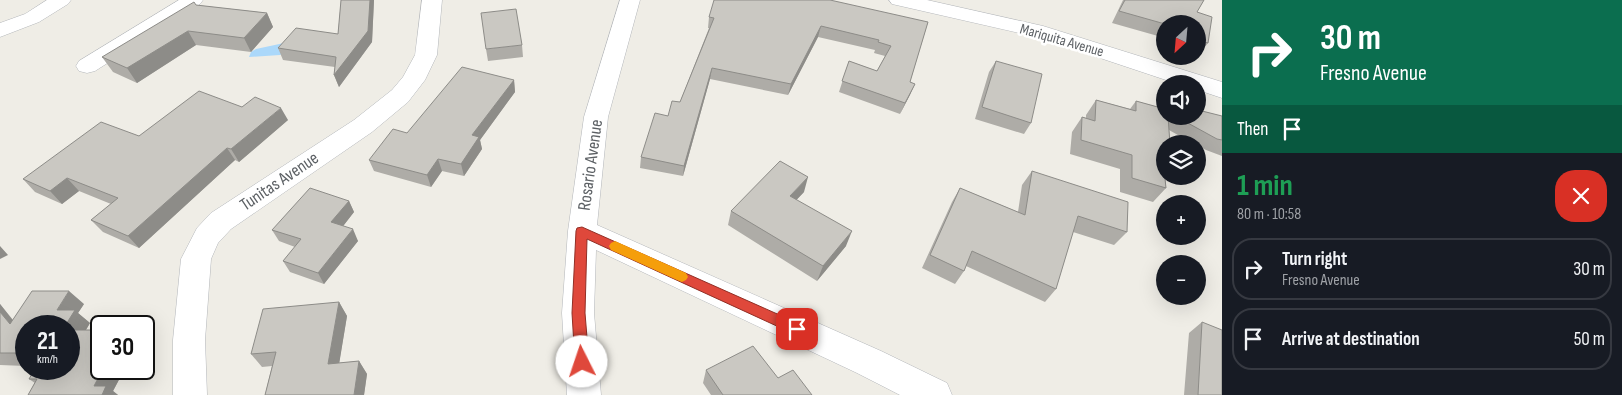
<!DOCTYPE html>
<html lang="en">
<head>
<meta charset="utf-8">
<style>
  body { margin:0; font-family:"Sofia Sans Condensed",sans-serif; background:#242831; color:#f1f3f6; height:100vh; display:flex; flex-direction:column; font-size:19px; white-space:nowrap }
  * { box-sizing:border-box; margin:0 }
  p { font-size:16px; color:#9ea1a6 }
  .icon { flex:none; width:28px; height:28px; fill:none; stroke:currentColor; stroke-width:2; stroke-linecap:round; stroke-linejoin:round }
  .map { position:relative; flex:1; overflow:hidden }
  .panel { display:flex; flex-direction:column; background:#171b24; width:400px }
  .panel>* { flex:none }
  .banner { background:#0b6e4f; color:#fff; overflow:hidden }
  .needle { width:32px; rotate:206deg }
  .buttons { position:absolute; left:1156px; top:15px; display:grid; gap:10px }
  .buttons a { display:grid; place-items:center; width:50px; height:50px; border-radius:50%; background:#171b24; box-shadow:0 5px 20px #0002; font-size:25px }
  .speed { position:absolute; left:15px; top:315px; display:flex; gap:10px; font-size:25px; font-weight:700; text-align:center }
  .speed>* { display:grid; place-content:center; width:65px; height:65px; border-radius:50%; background:#171b24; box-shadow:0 5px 20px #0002; line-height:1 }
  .speed small { font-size:12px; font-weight:400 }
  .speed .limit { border:2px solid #111; border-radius:8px; background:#fff; color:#111 }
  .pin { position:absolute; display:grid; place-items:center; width:42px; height:42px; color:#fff; margin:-21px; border-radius:10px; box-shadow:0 2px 8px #0006 }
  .me { position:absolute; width:55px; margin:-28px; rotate:356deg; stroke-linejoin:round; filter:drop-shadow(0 0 4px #0008) }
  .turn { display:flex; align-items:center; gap:18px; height:105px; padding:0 15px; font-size:22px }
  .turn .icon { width:65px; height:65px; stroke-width:2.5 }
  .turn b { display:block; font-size:35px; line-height:42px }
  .then { display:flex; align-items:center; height:48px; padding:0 15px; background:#0003; gap:10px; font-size:19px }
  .round { display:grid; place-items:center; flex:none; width:52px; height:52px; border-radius:20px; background:#242831 }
  .summary { display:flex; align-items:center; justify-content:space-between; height:85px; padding:0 15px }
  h1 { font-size:30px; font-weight:700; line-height:38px; color:#1e9e55 }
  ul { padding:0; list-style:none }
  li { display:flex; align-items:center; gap:15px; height:62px; margin:0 10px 8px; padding:0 5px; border:2px solid #363941; border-radius:20px }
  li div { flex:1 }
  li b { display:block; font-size:19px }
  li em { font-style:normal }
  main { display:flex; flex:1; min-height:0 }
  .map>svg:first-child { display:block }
</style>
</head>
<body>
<main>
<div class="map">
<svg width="1222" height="395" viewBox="0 0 1222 395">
  <rect width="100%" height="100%" fill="#efede6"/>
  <path fill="#abd8fa" d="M284,43L286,51L280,55L249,57L251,52L256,49Z"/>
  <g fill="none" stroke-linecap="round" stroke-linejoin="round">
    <defs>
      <path id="minor" d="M47,0H71L68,4L39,22L0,37V23L25,14Z
        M179,0H203L200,4L95,71L87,73L79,71L76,66L79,61Z
        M422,0H442L437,55L425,80L408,102L372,132L231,229L218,243L211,259L205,340L207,395H173V340L181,259L197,228L211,213L354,120L392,90L403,77L415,55Z
        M620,0H640L608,117L597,225L881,351L947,383L952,395H900L857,373L596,250L594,313L601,395H567L562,313L568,231L584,117Z
        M889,0H927L1043,26L1222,82V98L1198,90V84H1178L1037,37L892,4Z"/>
    </defs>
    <use href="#minor" stroke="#b3b6ba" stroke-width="1"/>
    <use href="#minor" fill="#fff" fill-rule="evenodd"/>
  </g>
  <path fill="#aeaca7" d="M341,0H374L372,42L339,87L334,75L335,67L283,60L278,48L338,34Z
    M1123,0H1204L1197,12L1208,43L1199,54H1198V24H1165V38L1112,23Z
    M196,5L267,13L273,27L251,52L196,45L137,83L113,72L102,57Z
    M709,17L928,22L910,82L915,84L900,114L839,92L849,61L877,71L885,56L874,53L875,50L818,37L788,95L710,79L683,176L640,168L641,157L668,116L680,102L709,28H708Z
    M522,45L523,57L488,61L486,49Z
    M996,61L1031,123L1024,134L975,119L989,72Z
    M514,80L515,92L480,140L482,149L464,176L442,171L431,187L374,171L369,160L407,133Z
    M1096,100L1130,109L1136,101L1161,108L1165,103V116H1222V156L1206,150L1198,146V144H1194L1169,130L1165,144V168L1164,169L1166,188L1153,202L1120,192V169L1070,154L1072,132L1082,117L1086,118V115Z
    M242,107L288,120L239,162L235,160L139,248L103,232L91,220L111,204L79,191L62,204L35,192L23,179L139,136Z
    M1032,171L1127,232L1114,245L1073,232L1056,289L1045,302L966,266L964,271L955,284L922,268L952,202L960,188L1018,212L1022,185Z
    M804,192L796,200L846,246L817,281L728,225L731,211Z
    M349,201L354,212L343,226L358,241L324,284L290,272L283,261L295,247L279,241L272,230Z
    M339,302L347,316L339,363L359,361L367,374L364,395H265L272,366L262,367L251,354Z
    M0,304L13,320L84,304L78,313L90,323L86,330L101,369H117V370L122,374L113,391L118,395H28L35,383L29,379L69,369L26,326V366L0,365Z
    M1202,322L1222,395H1184L1189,333Z
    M706,370L778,378L812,395H711L703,383Z"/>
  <path fill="#8d8c88" d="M370,0H374L372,42L339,87L334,75Z
    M267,13L273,27L251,52L244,38Z
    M821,26L818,37L788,95L791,84Z
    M188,31L196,45L137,83L127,68Z
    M712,68L710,79L683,176L684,166Z
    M514,80L515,92L480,140L482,149L464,176L461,164L472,135Z
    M915,84L910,95L900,114L905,103Z
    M281,108L288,120L239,162L231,149Z
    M227,148L235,160L139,248L128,236Z
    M438,159L442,171L431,187L427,175Z
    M808,177L804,192L786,211L790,196Z
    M67,178L79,191L62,204L50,191Z
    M349,201L354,212L337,234L331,222Z
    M353,229L358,241L324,284L318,273Z
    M852,231L846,246L817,281L823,266Z
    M0,246L8,255L0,259Z
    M69,291L84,304L78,313L90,323L78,343L69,335V326H65L57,310Z
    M339,302L347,316L337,377L328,364Z
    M0,304L26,337L10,324L0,312Z
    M101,332V350L95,344Z
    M359,361L367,374L364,395H354Z
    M103,369H117V370L122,374L113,391L118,395H102L94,386Z"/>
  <path fill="#cac8c2" stroke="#8d8c88" d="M341,0H370L368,31L334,75L336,57L278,48L296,28L338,34Z
    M714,0H830L928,22L910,82L915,84L905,103L842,81L849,61L877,71L891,46L878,42L879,40L821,26L791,84L712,68L684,166L641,157L655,113L668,116L672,101L680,102L714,18L709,17Z
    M1125,0H1204L1197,12L1212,17L1208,43L1198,40V24H1165L1119,11Z
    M194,2L196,5L267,13L244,38L188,31L127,68L102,57Z
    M516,9L522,45L486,49L481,13Z
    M996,61L1042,74L1031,123L982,107Z
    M462,67L514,80L472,135L479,137L461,164L438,159L427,175L369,160L393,129L407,133Z
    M199,91L242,107L255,97L281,108L231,149L227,148L128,236L91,220L118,198L67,178L50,191L23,179L101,122L139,136Z
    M1096,100L1136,111V101L1165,109V116H1168L1170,144H1165V161L1163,160L1166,188L1132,178V155L1081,140L1082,117L1095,121Z
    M1198,110L1222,116V140L1217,139L1175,116H1198Z
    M780,161L808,177L790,196L852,231L823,266L731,211Z
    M1032,171L1128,202L1127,232L1078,216L1056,289L972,251L964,271L930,255L960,188L1025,215Z
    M310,188L349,201L331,222L353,229L318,273L283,261L301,239L272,230Z
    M32,291H69L57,310H75L65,326H26V353H0V312L10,324Z
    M339,302L328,364L359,361L354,395H265L276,352L251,354L263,309Z
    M1202,322L1222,330V395H1198Z
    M69,330H101V332L95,344H101V359L100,362H101V369H103L94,386H106L102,395H28L37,379H29L35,369H69Z
    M753,346L778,378L793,370L812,395H723L706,370Z"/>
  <path fill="#df483b" stroke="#912f26" d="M582,227L802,325L804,329L802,333L797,335L792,333L587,239L585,313L589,362L587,367L582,368L577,367L575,362L572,313L576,231L577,228Z"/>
  <path fill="#f59e0b" d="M615,241L686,273L688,277L686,280L682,282L677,280L611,250L609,246L611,243Z"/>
  <g text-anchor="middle" stroke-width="5" stroke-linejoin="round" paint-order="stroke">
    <g font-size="15" fill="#5d6165" stroke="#fff">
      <text transform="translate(1062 40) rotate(16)" y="5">Mariquita Avenue</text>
    </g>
    <g font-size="18" fill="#5d6165" stroke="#fff">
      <text transform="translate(590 165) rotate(-82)" y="6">Rosario Avenue</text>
      <text transform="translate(279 181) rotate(-34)" y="6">Tunitas Avenue</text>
    </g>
  </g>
</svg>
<div class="buttons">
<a><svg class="needle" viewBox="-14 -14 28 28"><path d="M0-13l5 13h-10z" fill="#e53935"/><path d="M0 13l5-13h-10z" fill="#9ea1a6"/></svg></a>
<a><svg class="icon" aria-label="sound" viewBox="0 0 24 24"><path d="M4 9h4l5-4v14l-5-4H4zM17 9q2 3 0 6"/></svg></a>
<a><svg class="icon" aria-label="layers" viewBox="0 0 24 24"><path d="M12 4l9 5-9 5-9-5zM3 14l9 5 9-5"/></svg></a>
<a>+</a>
<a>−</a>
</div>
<div class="speed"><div>21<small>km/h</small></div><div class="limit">30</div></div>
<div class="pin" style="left:797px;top:329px;background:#d93025"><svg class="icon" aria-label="arrive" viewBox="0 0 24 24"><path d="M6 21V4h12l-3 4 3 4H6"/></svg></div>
<svg class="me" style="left:582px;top:362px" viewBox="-20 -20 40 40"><circle r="19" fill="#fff"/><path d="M0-13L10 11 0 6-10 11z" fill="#df483b"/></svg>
</div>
<section class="panel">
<div class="banner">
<div class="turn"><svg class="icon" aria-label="right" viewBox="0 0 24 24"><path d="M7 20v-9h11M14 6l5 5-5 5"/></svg><div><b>30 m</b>Fresno Avenue</div></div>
<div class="then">Then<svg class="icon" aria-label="arrive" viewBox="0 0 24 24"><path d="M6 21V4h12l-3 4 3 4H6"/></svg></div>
</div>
<div class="summary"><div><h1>1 min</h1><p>80 m · 10:58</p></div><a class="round" style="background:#d93025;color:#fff"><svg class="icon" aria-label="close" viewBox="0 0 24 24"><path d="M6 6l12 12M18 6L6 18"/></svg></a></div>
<ul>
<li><svg class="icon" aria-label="right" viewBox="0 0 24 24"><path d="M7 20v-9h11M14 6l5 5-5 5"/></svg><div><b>Turn right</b><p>Fresno Avenue</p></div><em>30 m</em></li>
<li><svg class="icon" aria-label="arrive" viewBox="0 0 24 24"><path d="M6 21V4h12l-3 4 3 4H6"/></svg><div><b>Arrive at destination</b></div><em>50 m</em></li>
</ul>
</section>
</main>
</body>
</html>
